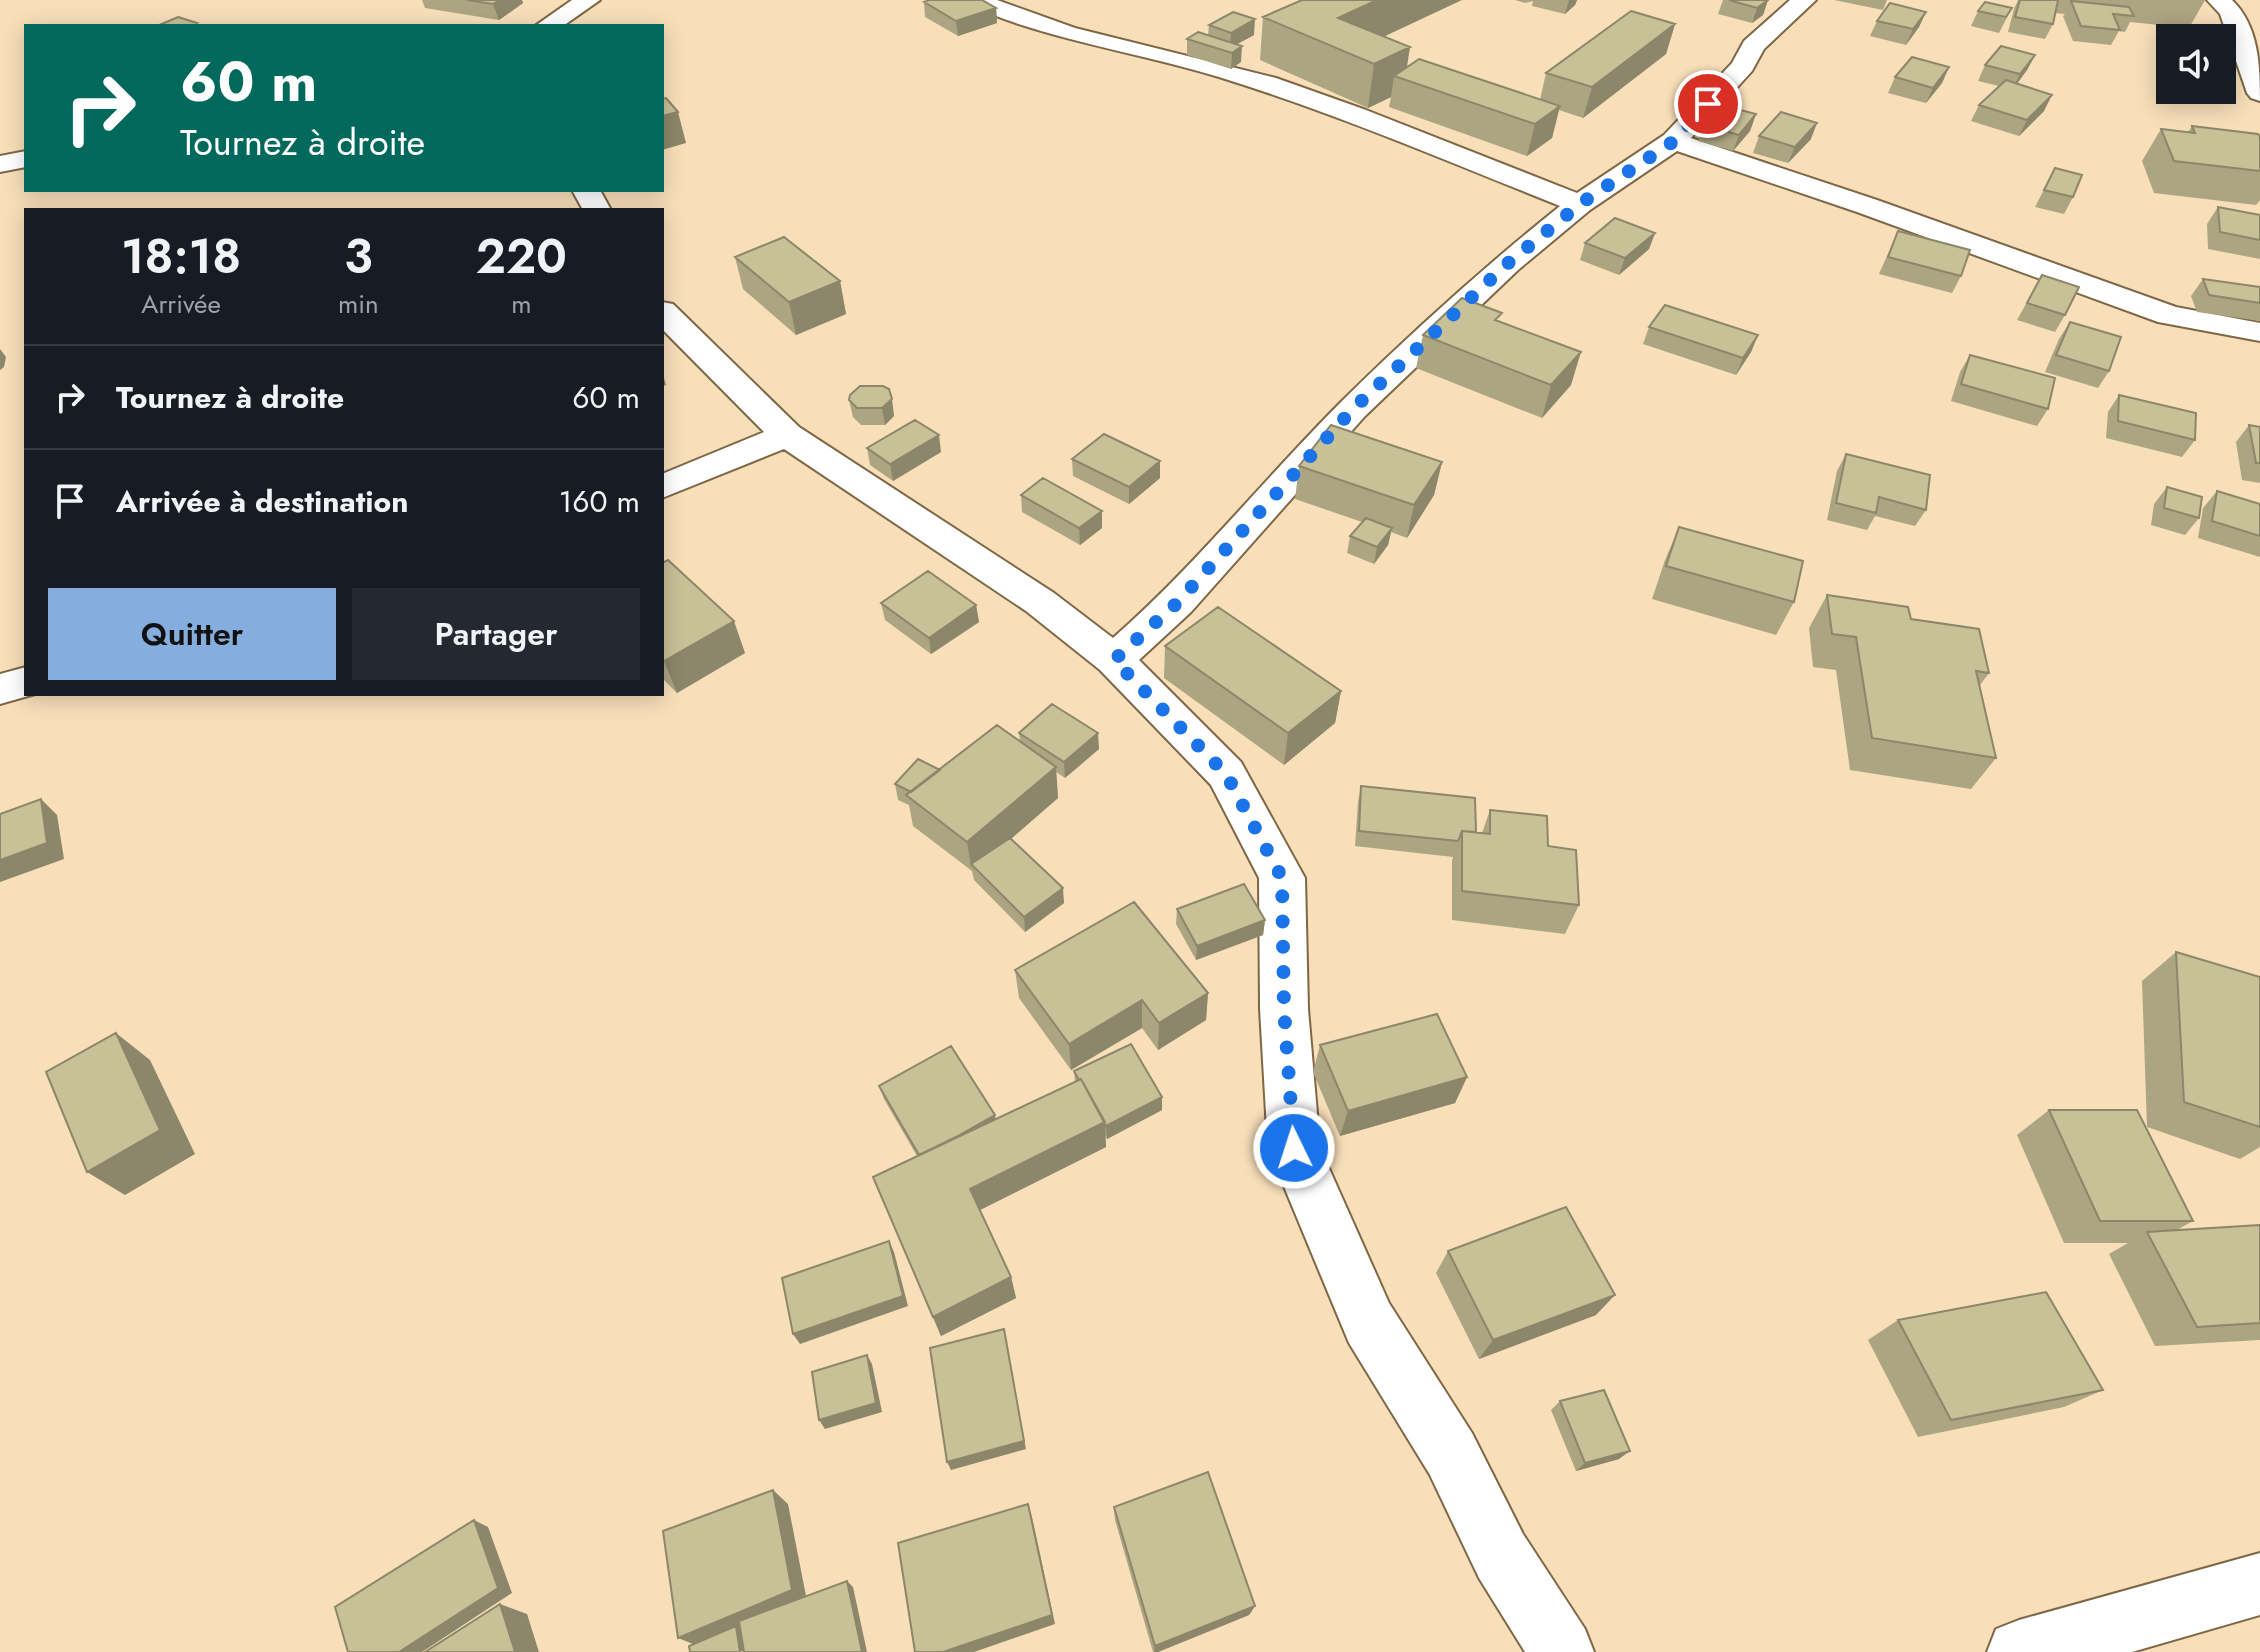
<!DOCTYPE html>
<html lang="fr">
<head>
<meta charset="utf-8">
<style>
  body { margin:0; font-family:Jost,sans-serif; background:#242831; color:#f1f3f6; height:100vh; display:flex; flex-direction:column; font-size:30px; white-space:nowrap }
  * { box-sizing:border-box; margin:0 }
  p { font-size:26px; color:#9ea1a6 }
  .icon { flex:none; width:44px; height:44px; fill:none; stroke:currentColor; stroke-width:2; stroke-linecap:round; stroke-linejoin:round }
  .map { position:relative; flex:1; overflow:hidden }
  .panel { position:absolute; left:24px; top:208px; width:640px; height:488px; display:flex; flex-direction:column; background:#171b24; border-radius:0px; box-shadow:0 4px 20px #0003 }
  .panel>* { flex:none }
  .banner { position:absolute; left:24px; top:24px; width:640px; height:168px; border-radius:0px; box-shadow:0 4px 20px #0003; background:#00695c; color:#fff; overflow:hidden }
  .buttons { position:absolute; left:2156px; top:24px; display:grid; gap:16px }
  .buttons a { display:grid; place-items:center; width:80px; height:80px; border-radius:0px; background:#171b24; box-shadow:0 4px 20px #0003; font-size:40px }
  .pin { position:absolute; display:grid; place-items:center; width:68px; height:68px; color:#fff; margin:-34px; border:4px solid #fff; border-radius:50%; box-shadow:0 2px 8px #0007 }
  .me { position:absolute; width:88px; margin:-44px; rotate:356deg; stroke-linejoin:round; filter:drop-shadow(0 0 6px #0008) }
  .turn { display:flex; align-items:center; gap:28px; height:168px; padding:0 24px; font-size:36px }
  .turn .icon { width:104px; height:104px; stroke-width:2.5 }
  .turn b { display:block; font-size:56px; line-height:68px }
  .eta { display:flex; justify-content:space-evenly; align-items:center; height:136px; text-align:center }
  .eta b { font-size:48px; font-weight:600; line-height:56px }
  .primary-button { display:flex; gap:16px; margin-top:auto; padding:16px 24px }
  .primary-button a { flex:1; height:92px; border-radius:0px; background:#85adde; color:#111; font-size:32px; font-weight:600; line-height:92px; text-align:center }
  .primary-button a+a { background:#242831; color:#f1f3f6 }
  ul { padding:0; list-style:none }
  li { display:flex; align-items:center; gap:24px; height:104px; padding:0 24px; border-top:2px solid #363941 }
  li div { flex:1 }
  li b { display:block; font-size:30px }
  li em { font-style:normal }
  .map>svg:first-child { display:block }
</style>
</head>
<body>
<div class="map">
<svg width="2260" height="1652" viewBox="0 0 2260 1652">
  <rect width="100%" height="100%" fill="#f8dfba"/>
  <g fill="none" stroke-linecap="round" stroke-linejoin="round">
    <defs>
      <path id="minor" d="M572,0H600L563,26H535Z
        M965,0H997L1075,28L1276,78L1366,110L1577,193L1664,135L1732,63L1744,41L1790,0H1816L1764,49L1752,71L1691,138L1877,200L2176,307L2260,323V341L2158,322L1857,212L1677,151L1590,210L1518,270L1365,416L1191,612L1139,660L1241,762L1305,878L1308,1009L1320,1148L1389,1303L1472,1433L1523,1534L1585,1629L1594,1652H1525L1479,1578L1430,1475L1349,1343L1268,1148L1260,1009L1259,878L1211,785L1100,670L1026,611L784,449L662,498V474L764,432L662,329V302L673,304L799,427L1054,593L1113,638C1196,565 1264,479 1342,401C1411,333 1484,267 1560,206C1447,161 1335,113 1219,77C1135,51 1050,41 969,5Z
        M2207,0H2232C2259,26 2260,66 2260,101L2251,98L2247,93L2220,14Z
        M26,151V167L0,172V156Z
        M572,190H600L611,210H583Z
        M26,667V694H35L0,704V674Z"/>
      <path id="primary" d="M2260,1553V1615L2132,1652H1987L1996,1629L2019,1620Z"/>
    </defs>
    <use href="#minor" stroke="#7d6745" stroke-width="4"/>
    <use href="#primary" stroke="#7d6745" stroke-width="4"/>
    <use href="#minor" fill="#fff" fill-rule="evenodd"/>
    <use href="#primary" fill="#fff" fill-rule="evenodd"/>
  </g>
  <path fill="#aca582" d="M422,0H522L523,3L499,20L425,8Z
    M1515,0H1577L1575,5L1565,14L1532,6L1533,1L1525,3Z
    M1723,0H1768L1763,15L1752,23L1718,14Z
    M1834,0H1887L1883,10Z
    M2018,0H2205L2189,28L2130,22L2125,32L2119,31L2111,45L2073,41L2063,16L2065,14L2055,13L2053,24L2045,39L2008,32L2014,9Z
    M924,2L996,8L997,23L958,36L925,17Z
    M2012,8L1999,33L1971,26L1978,11Z
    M1926,12L1919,27L1906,45L1870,36L1877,21Z
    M1263,17L1406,68L1540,100L1546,73L1675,24L1666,54L1583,118L1559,110L1552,138L1527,156L1389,107L1391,97L1368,108L1260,60Z
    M1209,25L1254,35L1237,44L1241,62L1231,69L1187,55V39L1208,35Z
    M2035,55L2027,70L2017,84L2044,111L2019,136L1971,121L1979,105L1999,86L1978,81L1985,65Z
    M1949,67L1942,83L1926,103L1888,93L1895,77Z
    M1756,114L1750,131L1733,151L1698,141L1704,125Z
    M2192,126L2260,137V200L2256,205L2154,193L2142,161L2161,129L2188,132Z
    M1759,136L1811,139L1788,163L1753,153Z
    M2055,168L2073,197L2064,214L2035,207Z
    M2218,207L2260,215V259L2208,249L2207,224Z
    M1898,231L1961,276L1952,293L1879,274Z
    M1655,233L1649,249L1619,275L1580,260L1585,243Z
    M735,257L840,281L846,314L796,335L743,289Z
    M2042,275L2065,315L2055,332L2017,320Z
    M2203,279L2260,287V321L2197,312L2191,296Z
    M2070,322L2109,371L2098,388L2045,372L2059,339Z
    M1649,327L1758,335L1751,352L1736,375L1643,344Z
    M1423,335L1571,385L1542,418L1416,368Z
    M1970,355L2048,409L2037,426L1951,401L1960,372Z
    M889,389L894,416L885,425H861L853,417L849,400Z
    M2119,395L2195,440L2182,457L2106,438L2108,412Z
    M2249,425L2260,427V483L2242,480L2236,442Z
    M867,448L941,452L893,481L870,465Z
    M1846,454L1926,510L1915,526L1875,516L1867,530L1827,520L1837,471Z
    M1072,459L1160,478L1129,504L1073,476Z
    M1442,462L1434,495L1407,538L1391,532L1388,545L1374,564L1347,553L1350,536L1362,522L1295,499L1299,466Z
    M2167,487L2199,518L2185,535L2151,525L2154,504Z
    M2217,491L2260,504V557L2198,538L2203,508Z
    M1021,495L1102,511V528L1080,545L1022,512Z
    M1679,527L1794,602L1776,635L1652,599L1665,560Z
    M662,563L745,653L677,693L662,678Z
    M1827,595L1911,619L1989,673L1980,685L1996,758L1971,789L1850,770L1836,670L1813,667L1809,628Z
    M881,603L976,605L979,622L931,654L885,620Z
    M1165,646L1341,691L1335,723L1284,765L1164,678Z
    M1019,733L1099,749L1065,778L1056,772L1058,798L1011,839L1064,903L1025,932L974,880L972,871L913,826L909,805L898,800L895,784L940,770L1020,741Z
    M1361,786L1476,832L1482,833L1490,810L1548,846L1579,905L1565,934L1452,920V861L1453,857L1355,846L1358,802Z
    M1177,909L1265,920L1263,935L1196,960L1176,924Z
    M2176,952L2260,977V1147L2240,1159L2147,1127L2142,981Z
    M1015,970L1208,993L1206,1020L1158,1050L1142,1028L1071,1070L1019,998Z
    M1320,1045L1467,1077L1455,1103L1340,1136L1313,1072Z
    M1074,1071L1162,1097V1110L1107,1139L1105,1136L1106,1147L980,1210L1011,1277L1016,1298L941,1336L873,1177L917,1156L884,1099L879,1086L995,1119L1075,1082Z
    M2049,1110L2193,1221L2175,1231L2260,1225V1340L2155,1346L2109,1254L2128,1243H2064L2017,1135Z
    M1448,1251L1596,1315L1479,1359L1436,1273Z
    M1898,1320L2103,1390L2064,1407L1918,1437L1868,1340Z
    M1560,1401L1619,1459L1576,1471L1551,1410Z
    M1114,1507L1255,1606L1249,1615L1158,1652H1153L1115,1520Z"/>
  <path fill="#8c866a" d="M500,0H522L523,3L499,20L493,4Z
    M1377,0H1462L1349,53L1338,18Z
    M1569,0H1577L1575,5L1565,14Z
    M1768,0L1763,15L1752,23L1757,8Z
    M996,8L997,23L958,36L956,21Z
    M1926,12L1919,27L1906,45L1913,29Z
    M1255,19L1254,35L1230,48L1231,33Z
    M1675,24L1666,54L1583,118L1592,87Z
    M1242,46L1241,62L1231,69L1232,53Z
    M1410,47L1405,80L1394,76L1391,97L1368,108L1374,64Z
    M2035,55L2027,70L2012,90L2020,74Z
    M1949,67L1942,83L1926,103L1933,88Z
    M2052,95L2044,111L2019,136L2027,120Z
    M1560,106L1552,138L1527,156L1535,124Z
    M678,112L686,143L662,150V116Z
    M1756,114L1750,131L1733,151L1739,135Z
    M1817,123L1811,139L1788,163L1795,147Z
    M1655,233L1649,249L1619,275L1625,258Z
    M840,281L846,314L796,335L789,302Z
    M1758,335L1751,352L1736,375L1743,358Z
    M0,349L6,357L4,367L0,370Z
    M1581,352L1571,385L1542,418L1551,385Z
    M662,371L666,385L662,386Z
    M892,399L894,416L885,425L882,408Z
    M939,435L941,452L893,481L890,464Z
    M1160,461V478L1129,504V487Z
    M1442,462L1434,495L1407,538L1414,505Z
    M1102,511V528L1080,545L1079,528Z
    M1392,528L1388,545L1374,564L1377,547Z
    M976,605L979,622L931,654L929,638Z
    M734,621L745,653L677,693L664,661Z
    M1341,691L1335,723L1284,765L1288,733Z
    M1098,733L1099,749L1065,778L1064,762Z
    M1056,767L1058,798L976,869L971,864L972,872L967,842Z
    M41,799L57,815L64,859L0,882V860Z
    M1063,888L1064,903L1025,932L1024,917Z
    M1265,920L1263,935L1196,960L1197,946Z
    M1208,993L1206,1020L1158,1050L1159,1023Z
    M1142,1000V1028L1071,1070L1069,1044Z
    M116,1033L150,1060L195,1154L125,1195L87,1172Z
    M1467,1077L1455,1103L1340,1136L1348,1111Z
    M1162,1097V1110L1107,1139L1106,1126Z
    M995,1115L997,1128L921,1158Z
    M1105,1122L1106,1147L976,1212L970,1189Z
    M889,1241L894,1252L908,1306L800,1344L793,1334Z
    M1011,1277L1016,1298L941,1336L933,1317Z
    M1615,1295L1596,1315L1479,1359L1493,1340Z
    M1004,1329L1026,1449L951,1470L947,1462Z
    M867,1355L872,1364L882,1412L825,1429L819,1420Z
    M1630,1451L1619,1459L1576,1471L1585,1463Z
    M773,1490L788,1504L807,1601L748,1652L698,1646L678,1638Z
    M1028,1504L1032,1517L1055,1624L974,1652H943Z
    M474,1520L488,1527L512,1593L422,1652H399Z
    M847,1581L853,1587L867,1652H862Z
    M500,1604L527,1614L539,1652H515Z
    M1255,1606L1249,1615L1158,1652H1154L1155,1646Z"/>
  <path fill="#c8c097" stroke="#8c866a" stroke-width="2" d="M467,0H500L493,4Z
    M929,0H982L996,8L956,21L924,2Z
    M1302,0H1377L1338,18L1410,47L1374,64L1263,17Z
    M1729,0H1768L1757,8Z
    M2020,0H2058L2053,24L2015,17Z
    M2071,1L2129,7L2134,16L2113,14L2120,30L2081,26Z
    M1985,2L2012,8L2006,17L1978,11Z
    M1890,3L1926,12L1913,29L1877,21Z
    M1631,11L1675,24L1592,87L1546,73Z
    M1233,12L1255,19L1231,33L1209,25Z
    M178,17L197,23L190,26H157Z
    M1198,32L1242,46L1232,53L1187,39Z
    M2001,46L2035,55L2020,74L1985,65Z
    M1912,57L1949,67L1933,88L1895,77Z
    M1419,59L1560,106L1535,124L1394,76Z
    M2006,80L2052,95L2027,120L1979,105Z
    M666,98L678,112L662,116V99Z
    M1721,105L1756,114L1739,135L1704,125Z
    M1781,112L1817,123L1795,147L1759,136Z
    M2192,126L2258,134L2260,137V171L2174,161L2161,129L2195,133Z
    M2055,168L2082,175L2073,197L2044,190Z
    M2218,207L2260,215V240L2220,232Z
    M1615,218L1655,233L1625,258L1585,243Z
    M1898,231L1970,250L1961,276L1888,257Z
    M784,237L840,281L789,302L735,257Z
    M2042,275L2079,287L2065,315L2027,303Z
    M2203,279L2260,287V303L2209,295Z
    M1462,298L1502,313L1495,320L1581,352L1551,385L1423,335Z
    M1665,305L1758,335L1743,358L1649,327Z
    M2070,322L2121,337L2109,371L2056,355Z
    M1970,355L2055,378L2048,409L1961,384Z
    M860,386H883L889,389L892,399L882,408H857L849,400L850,395Z
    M2119,395L2196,413L2195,440L2118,421Z
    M915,420L939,435L890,464L867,448Z
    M1331,425L1442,462L1414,505L1299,466Z
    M2249,425L2260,427V463H2256Z
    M1104,434L1160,461L1129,487L1072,459Z
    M1846,454L1930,475L1926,510L1879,497L1876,513L1836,503Z
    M1043,478L1102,511L1079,528L1021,495Z
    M2167,487L2202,497L2199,518L2164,508Z
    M2217,491L2260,504V536L2212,521Z
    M1366,518L1392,528L1377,547L1350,536Z
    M1679,527L1803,561L1794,602L1666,566Z
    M668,560L734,621L664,661L662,659V563Z
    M928,571L976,605L929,638L881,603Z
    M1827,595L1908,607L1911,619L1979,629L1989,673L1976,671L1996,758L1872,738L1856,637L1832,634Z
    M1218,607L1341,691L1288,733L1165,646Z
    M1052,704L1098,733L1064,762L1019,733Z
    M997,725L1056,767L967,842L906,795Z
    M918,759L940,770L911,792L895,784Z
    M1361,786L1475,798L1476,832L1462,831L1458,841L1359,831Z
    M41,799L47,843L0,860V814Z
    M1490,810L1547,816L1548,846L1576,850L1579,905L1462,891V831L1490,834Z
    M1010,838L1063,888L1024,917L971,864Z
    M1244,884L1265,920L1197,946L1177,909Z
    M1134,902L1208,993L1159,1023L1142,1000L1069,1044L1015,970Z
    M2176,952L2260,977V1127L2184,1102Z
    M1437,1014L1467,1077L1348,1111L1320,1045Z
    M116,1033L160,1130L87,1172L46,1072Z
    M1131,1044L1162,1097L1106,1126L1081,1079L1079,1080L1074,1071Z
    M951,1046L995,1115L956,1137L919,1155L879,1086Z
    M1081,1079L1105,1122L970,1189L1011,1277L933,1317L873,1177Z
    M2049,1110H2137L2193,1221H2100Z
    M1566,1207L1615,1295L1493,1340L1448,1251Z
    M2260,1225V1323L2197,1327L2147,1232Z
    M889,1241L903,1296L793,1334L782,1278Z
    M2046,1292L2103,1390L1951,1420L1898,1320Z
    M1004,1329L1024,1441L947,1462L930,1348Z
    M867,1355L876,1403L819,1420L812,1372Z
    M1604,1390L1630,1451L1585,1463L1560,1401Z
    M1208,1472L1255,1606L1155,1646L1114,1507Z
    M773,1490L792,1590L678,1638L663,1531Z
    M1028,1504L1052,1615L943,1652H915L898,1543Z
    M474,1520L498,1588L399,1652H348L335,1607Z
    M847,1581L862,1652H744L739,1621Z
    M500,1604L515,1652H425Z
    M736,1626L740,1652H690L689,1646Z"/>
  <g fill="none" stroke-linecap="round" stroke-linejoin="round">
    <path stroke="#1a73e8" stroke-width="14" stroke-dasharray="0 25.2" d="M1294,1148L1284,1009L1282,878L1226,774L1114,660L1177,603L1353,409L1507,264L1580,204L1674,141L1708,104"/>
  </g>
</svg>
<div class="buttons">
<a><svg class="icon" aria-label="sound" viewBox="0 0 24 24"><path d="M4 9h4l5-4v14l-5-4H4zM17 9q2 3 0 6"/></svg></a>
</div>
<div class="pin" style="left:1708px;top:104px;background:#d93025"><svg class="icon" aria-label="arrive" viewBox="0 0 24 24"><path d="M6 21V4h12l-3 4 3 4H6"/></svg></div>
<svg class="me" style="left:1294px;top:1148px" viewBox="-20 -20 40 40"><circle r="17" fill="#1a73e8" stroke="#fff" stroke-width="3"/><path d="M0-11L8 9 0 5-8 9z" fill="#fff"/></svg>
<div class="banner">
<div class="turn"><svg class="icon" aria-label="right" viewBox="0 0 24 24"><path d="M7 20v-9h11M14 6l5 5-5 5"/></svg><div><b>60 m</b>Tournez à droite</div></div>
</div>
<section class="panel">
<div class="eta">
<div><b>18:18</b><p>Arrivée</p></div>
<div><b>3</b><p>min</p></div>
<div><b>220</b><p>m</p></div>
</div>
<ul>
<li><svg class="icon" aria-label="right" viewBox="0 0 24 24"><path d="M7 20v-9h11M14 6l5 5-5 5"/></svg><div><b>Tournez à droite</b></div><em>60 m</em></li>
<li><svg class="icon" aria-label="arrive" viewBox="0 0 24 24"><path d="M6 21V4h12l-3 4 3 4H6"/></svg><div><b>Arrivée à destination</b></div><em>160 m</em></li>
</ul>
<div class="primary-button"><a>Quitter</a><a>Partager</a></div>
</section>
</div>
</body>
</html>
